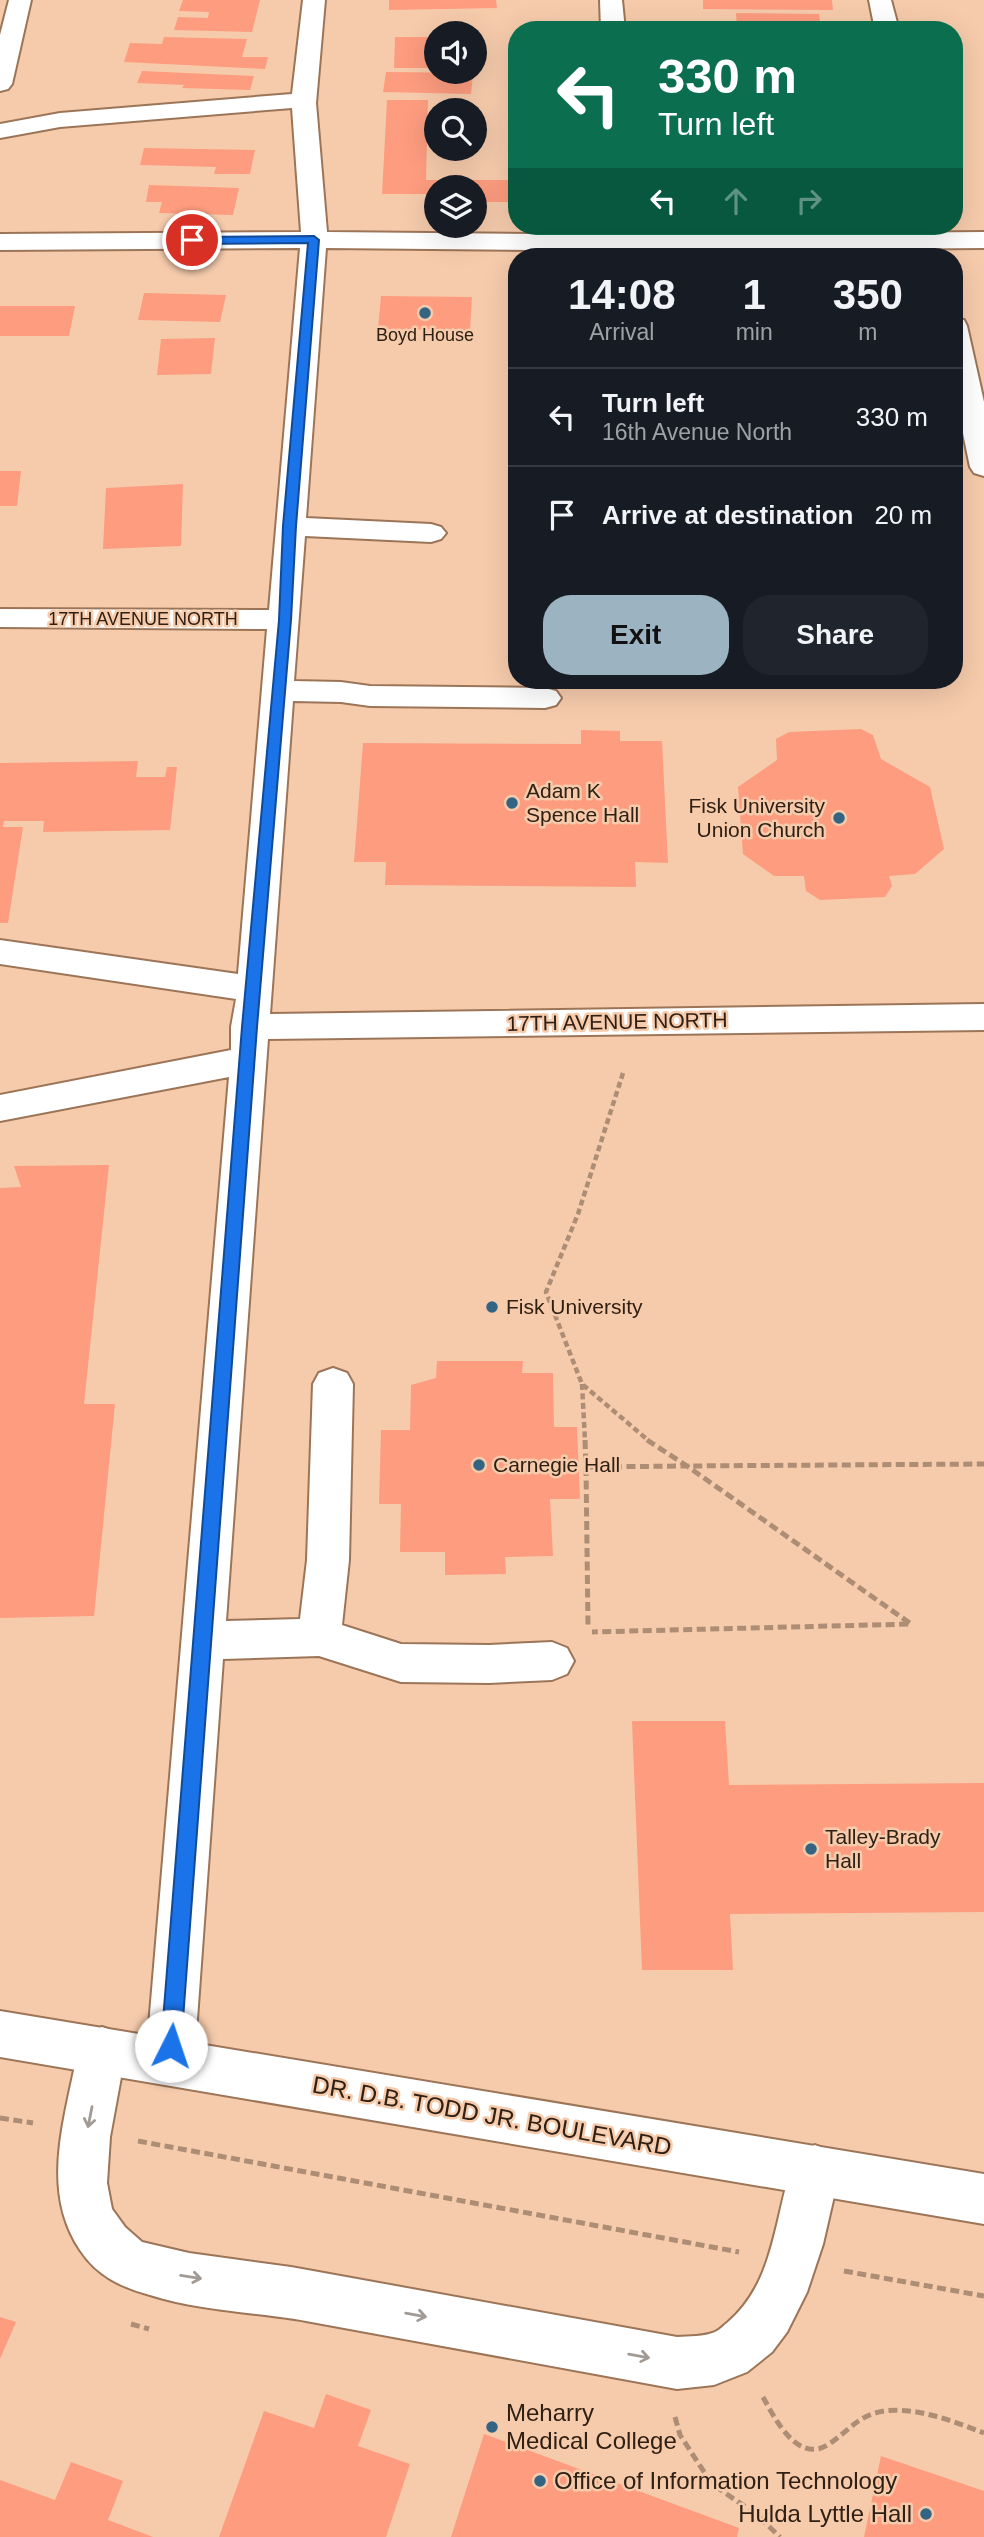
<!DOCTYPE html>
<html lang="en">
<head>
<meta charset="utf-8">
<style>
  body { margin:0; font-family:Arial,sans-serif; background:#20242c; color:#f1f3f6; height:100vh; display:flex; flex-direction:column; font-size:26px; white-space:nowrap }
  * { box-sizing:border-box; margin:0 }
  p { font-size:23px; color:#9ea1a6 }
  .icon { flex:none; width:38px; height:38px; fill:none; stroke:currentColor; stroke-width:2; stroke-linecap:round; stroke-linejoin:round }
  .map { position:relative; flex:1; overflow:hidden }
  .side { position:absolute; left:508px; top:248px; width:455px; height:441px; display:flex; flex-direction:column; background:#171b24; border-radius:28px; box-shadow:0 7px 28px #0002 }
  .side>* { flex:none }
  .top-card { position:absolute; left:508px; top:21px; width:455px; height:214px; border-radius:28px; box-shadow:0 7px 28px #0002; background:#0b6e4f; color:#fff; overflow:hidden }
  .buttons { position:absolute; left:424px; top:21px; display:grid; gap:14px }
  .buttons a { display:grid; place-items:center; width:63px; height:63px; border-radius:50%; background:#171b24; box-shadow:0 7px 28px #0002; font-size:35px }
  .pin { position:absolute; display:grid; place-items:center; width:60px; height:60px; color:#fff; margin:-30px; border:4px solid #fff; border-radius:50%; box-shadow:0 2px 7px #0007 }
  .me { position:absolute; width:77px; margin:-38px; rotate:4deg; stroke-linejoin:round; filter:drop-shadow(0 0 5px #0008) }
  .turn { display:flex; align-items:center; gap:24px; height:147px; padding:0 35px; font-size:32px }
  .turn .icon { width:91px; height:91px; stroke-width:2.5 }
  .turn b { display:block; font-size:49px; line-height:60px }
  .lanes { display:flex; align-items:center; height:66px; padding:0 35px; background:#0003; justify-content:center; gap:35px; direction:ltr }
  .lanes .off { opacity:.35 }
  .eta { display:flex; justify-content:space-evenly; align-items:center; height:119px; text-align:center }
  .eta b { font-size:42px; font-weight:700; line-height:49px }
  .action { display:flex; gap:14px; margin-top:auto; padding:14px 35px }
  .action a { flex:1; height:80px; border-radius:28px; background:#9cb3c2; color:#111; font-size:28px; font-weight:700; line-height:80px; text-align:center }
  .action a+a { background:#20242c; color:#f1f3f6 }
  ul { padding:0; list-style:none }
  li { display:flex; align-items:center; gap:21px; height:98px; padding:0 35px; border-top:2px solid #363941 }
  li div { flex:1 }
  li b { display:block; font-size:26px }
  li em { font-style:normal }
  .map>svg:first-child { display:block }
</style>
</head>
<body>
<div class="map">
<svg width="984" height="2537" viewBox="0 0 984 2537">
  <rect width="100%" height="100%" fill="#f6cbac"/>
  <path fill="#fd9c7f" d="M183,0H260L252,32L174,30L178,17L208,18L209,12L179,11Z
    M389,0H496L497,8L389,10Z
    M703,0H832L833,10L703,9Z
    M736,13L819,14L821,28H737Z
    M164,37L247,39L242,57H268L265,69L124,62L130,43L162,44Z
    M395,37H436V68H394Z
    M142,71L254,76L250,90L182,88L184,85L137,83Z
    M386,72L473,73L471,94L383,92Z
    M387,100H428L426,180H516V202H474V187H436V194H382Z
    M144,148L255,150L250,174H214L216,167L140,165Z
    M149,185L239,188L233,215L159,213L162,202H146Z
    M144,293L226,295L220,322L138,320Z
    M381,296L472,297L470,330L378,329Z
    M0,306H75L69,336H0Z
    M215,338L211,374L157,375L161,339Z
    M0,471H21L17,506H0Z
    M183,484L181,546L103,549L106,488Z
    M861,729L873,735L881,759L930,787L944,849L915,874L889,876L892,886L885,897L820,900L806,891L804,876H774L743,854L738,787L777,760L776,739L789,732Z
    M581,730L620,731V741H662L668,863L635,862L636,887L385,885L386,862H354L363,743L581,744Z
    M138,761L136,777H165L167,767H177L170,830L43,832L44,821H4L3,827H23L8,923H0V763Z
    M109,1165L84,1404H115L94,1616L0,1618V1188L21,1187L14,1166Z
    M437,1361H523L522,1373H553L554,1427H577L580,1499H550L553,1556L505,1557L506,1574L445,1575V1552H400L401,1504H379L381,1430H410L411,1385L436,1378Z
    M632,1721H725L729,1785L984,1783V1912L730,1914L733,1970H642Z
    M0,2317L16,2322L0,2359Z
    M326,2394L371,2410L358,2446L410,2464L386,2537H219L264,2411L314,2428Z
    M484,2434L739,2528L737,2537H451Z
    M881,2456L984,2491V2537H864Z
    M71,2462L123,2481L108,2520L153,2537H0V2480L55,2500Z"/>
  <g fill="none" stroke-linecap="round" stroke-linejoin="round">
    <defs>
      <path id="minor" d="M9,0H31L12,84L8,89L0,91V35Z
        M303,0H325L316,103L327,232L626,235L984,232V248L626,251L326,248L306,518L431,524L441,527L446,533L441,539L431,542L305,536L294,681L341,682L370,686L545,688L556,691L561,698L556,705L545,708L370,706L341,702L293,701L270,1014L984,1004V1030L268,1039L226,1621L300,1619L307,1560L313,1384L319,1373L333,1368L347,1373L353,1384L349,1560L342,1625L401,1644L489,1645L552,1642L567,1648L574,1661L567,1674L552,1680L489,1683L401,1682L319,1656L223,1659L194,2061L187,2078L170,2085L153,2078L146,2061L229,1077L0,1121V1095L231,1050V1027L236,999L0,964V940L238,974L267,629L0,627V609L269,610L300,248L0,250V234L301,232L292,108L60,127L0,138V124L60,113L292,94Z
        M600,0H622L625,30H601Z
        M869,0H891L899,30H875Z
        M954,318L964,320L967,326L984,402V476L974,473L970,467L954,390Z
        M102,2027L119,2033L126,2050L110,2137L107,2183L112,2209L125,2227L142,2242L189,2253L291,2267L677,2337C689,2336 704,2337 715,2332C720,2330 724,2325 728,2322C778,2279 774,2209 797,2152L815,2145L833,2152L840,2170L823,2244L807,2292L787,2332L772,2352L747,2372L714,2385L677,2389C554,2366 430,2344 306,2321C255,2312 200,2311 150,2295C121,2287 97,2276 80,2250C39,2189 66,2116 78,2050L85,2033Z"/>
      <path id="major" d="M0,2011L984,2174V2224L0,2057Z"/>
    </defs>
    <use href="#minor" stroke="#9c7558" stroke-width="4"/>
    <use href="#major" stroke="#9c7558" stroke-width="4"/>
    <path stroke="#ae8d75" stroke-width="4.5" stroke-dasharray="6 3.5" stroke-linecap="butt" d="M623,1073L578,1214L546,1292L582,1384L649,1441
      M582,1384L585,1441"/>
    <path stroke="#ae8d75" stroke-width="5" stroke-dasharray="9 4.5" stroke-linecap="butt" d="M585,1440L586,1467L687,1466L911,1624L592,1632
      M647,1440L687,1466L984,1464
      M586,1467L588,1627
      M0,2118L33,2123
      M138,2141L739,2252
      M844,2271L984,2296
      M131,2324L149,2329
      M763,2397C775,2419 798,2465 829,2444C849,2431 858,2415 884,2411C918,2407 952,2421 984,2433
      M675,2417L680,2435L712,2484L756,2514L780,2537"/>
    <use href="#minor" fill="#fff" fill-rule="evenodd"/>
    <use href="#major" fill="#fff" fill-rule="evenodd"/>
  </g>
  <defs><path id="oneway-shaft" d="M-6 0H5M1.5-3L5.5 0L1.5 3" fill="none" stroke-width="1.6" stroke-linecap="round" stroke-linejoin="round" transform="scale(1.75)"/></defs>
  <g stroke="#a29b95">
    <use href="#oneway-shaft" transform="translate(90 2117) rotate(101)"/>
    <use href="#oneway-shaft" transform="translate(191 2277) rotate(9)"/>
    <use href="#oneway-shaft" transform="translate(416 2315) rotate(10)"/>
    <use href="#oneway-shaft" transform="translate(639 2356) rotate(10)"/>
  </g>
  <path fill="#1a73e8" stroke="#114b97" stroke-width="2" d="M314,236L319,240L296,526L291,620L257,1027L181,2046L178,2052L171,2055L164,2052L161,2046L242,1027L279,620L283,526L308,243L192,244L187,240L192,237Z"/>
  <g fill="#336482" stroke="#f6cbac" stroke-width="2.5">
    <circle cx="425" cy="313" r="7"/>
    <circle cx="512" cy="803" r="7"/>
    <circle cx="839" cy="818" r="7"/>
    <circle cx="492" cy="1307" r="7"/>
    <circle cx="479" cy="1465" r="7"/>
    <circle cx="811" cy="1849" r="7"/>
    <circle cx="492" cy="2427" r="7"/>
    <circle cx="540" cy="2481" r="7"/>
    <circle cx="926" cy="2514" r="7"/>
  </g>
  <g text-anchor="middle" stroke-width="5" stroke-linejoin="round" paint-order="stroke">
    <g font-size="18" fill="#302014" stroke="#f6cbac">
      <text x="425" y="341">Boyd House</text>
    </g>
    <g font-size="18" fill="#302014" stroke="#f6cbac">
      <text x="143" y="625">17TH AVENUE NORTH</text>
    </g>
    <g font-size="21" fill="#302014" stroke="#f6cbac" text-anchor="start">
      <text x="526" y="798">Adam K<tspan x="526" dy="24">Spence Hall</tspan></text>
      <text x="825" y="813" text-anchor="end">Fisk University<tspan x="825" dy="24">Union Church</tspan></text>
      <text x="506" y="1314">Fisk University</text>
      <text x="493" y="1472">Carnegie Hall</text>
      <text x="825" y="1844">Talley-Brady<tspan x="825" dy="24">Hall</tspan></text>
    </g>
    <g font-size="21" fill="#302014" stroke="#f6cbac">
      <text transform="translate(617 1022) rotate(-1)" y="7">17TH AVENUE NORTH</text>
    </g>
    <g font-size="24" fill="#302014" stroke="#f6cbac">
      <text transform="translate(492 2116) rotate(10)" y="8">DR. D.B. TODD JR. BOULEVARD</text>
    </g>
    <g font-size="24" fill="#302014" stroke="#f6cbac" text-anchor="start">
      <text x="506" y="2421">Meharry<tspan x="506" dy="28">Medical College</tspan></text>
      <text x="554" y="2489">Office of Information Technology</text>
      <text x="912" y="2522" text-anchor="end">Hulda Lyttle Hall</text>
    </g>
  </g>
</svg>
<div class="buttons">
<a><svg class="icon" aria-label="sound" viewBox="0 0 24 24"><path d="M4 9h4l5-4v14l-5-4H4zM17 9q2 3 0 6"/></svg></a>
<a><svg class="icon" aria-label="search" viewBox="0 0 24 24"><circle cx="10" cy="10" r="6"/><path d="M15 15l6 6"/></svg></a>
<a><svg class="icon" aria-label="layers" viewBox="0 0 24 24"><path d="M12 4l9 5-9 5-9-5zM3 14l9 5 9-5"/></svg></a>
</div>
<div class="pin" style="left:192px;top:240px;background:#d93025"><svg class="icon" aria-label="arrive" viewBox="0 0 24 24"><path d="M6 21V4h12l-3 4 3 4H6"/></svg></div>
<svg class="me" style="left:171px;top:2046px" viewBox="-20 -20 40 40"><circle r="19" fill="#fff"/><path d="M0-13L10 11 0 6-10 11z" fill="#1a73e8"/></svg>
<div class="top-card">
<div class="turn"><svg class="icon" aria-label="left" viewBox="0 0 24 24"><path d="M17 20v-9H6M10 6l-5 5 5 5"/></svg><div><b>330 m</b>Turn left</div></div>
<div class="lanes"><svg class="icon" aria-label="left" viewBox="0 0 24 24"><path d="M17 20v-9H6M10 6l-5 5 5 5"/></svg><svg class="icon off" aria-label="ahead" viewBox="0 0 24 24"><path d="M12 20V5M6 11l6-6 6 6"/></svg><svg class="icon off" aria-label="right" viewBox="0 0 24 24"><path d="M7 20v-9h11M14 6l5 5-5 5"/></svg></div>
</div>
<section class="side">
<div class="eta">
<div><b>14:08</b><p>Arrival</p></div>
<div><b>1</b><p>min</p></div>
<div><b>350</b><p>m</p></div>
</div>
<ul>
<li><svg class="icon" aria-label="left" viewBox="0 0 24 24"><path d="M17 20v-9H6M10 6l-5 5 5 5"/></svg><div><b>Turn left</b><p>16th Avenue North</p></div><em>330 m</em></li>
<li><svg class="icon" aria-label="arrive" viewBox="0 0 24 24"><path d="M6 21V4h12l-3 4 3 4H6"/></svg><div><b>Arrive at destination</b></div><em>20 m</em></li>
</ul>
<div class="action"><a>Exit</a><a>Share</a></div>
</section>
</div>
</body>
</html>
